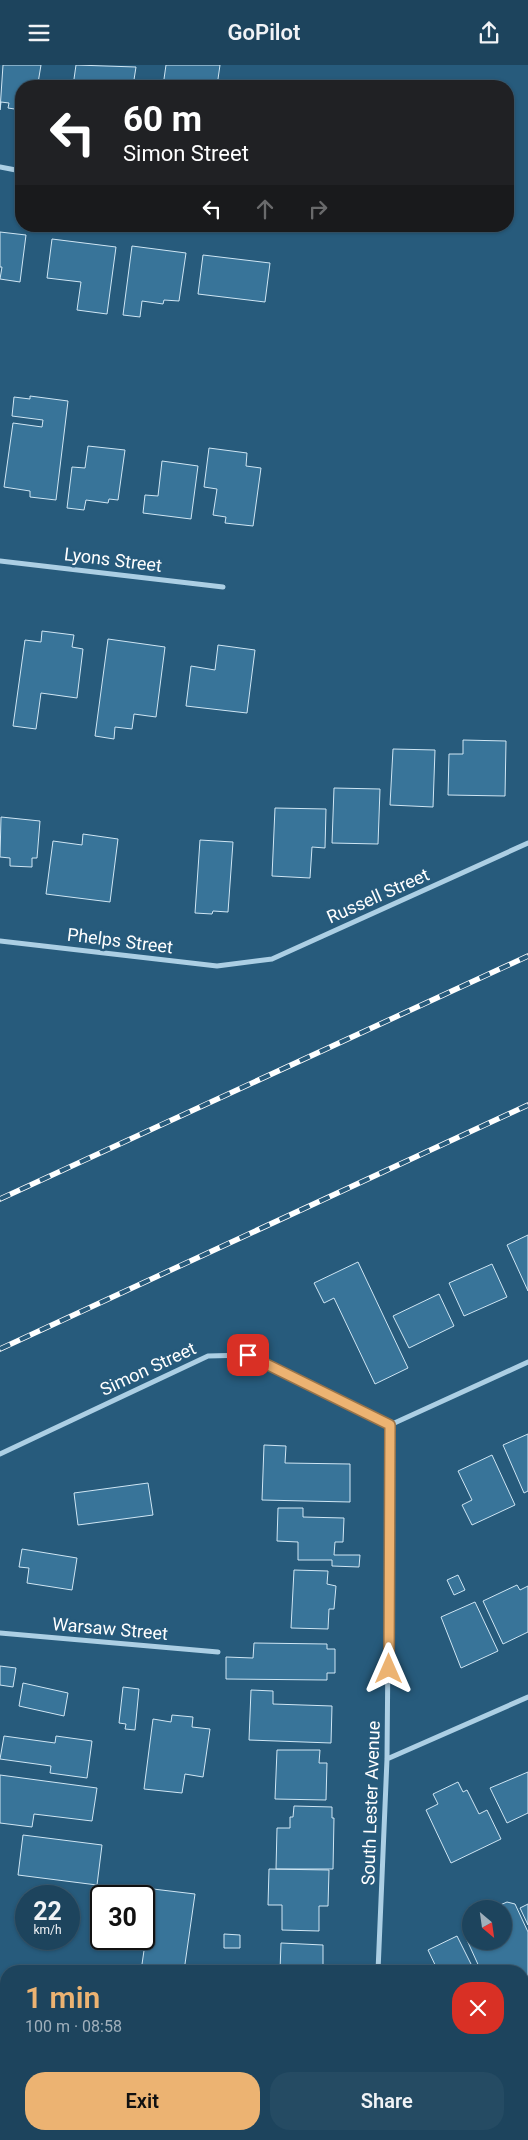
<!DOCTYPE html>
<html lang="en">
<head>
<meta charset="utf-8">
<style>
  body { margin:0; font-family:Roboto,sans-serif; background:#254b63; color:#f1f3f6; height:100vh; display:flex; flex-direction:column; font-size:19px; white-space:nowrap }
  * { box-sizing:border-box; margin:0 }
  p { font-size:16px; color:#a0b0bc }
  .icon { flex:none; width:28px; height:28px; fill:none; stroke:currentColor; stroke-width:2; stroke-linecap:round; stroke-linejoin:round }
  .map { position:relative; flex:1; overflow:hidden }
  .sheet { position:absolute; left:0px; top:1900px; width:529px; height:175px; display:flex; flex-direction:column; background:#1d445d; border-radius:20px 20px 0 0; box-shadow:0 1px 4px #0004,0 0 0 1px #3b5c72 }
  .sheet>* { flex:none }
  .hud { position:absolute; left:15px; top:15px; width:499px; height:152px; border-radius:20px; box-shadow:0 1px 4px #0004,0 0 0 1px #3b5c72; background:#202124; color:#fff; overflow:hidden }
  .needle { width:32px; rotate:151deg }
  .fabs { position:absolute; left:462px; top:1835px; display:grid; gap:10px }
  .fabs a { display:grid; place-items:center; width:50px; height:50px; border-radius:50%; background:#1d445d; box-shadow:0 1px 4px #0004,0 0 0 1px #3b5c72; font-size:25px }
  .speed { position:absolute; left:15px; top:1820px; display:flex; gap:10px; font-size:25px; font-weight:700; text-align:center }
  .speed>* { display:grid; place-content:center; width:65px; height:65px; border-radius:50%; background:#1d445d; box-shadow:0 1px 4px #0004,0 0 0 1px #3b5c72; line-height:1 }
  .speed small { font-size:12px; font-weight:400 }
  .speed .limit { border:2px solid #111; border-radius:8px; background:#fff; color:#111 }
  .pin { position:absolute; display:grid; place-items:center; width:42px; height:42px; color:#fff; margin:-21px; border-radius:10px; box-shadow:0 2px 8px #0006 }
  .me { position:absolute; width:55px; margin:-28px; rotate:0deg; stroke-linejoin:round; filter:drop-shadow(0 0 4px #0008) }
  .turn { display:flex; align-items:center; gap:18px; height:105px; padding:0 25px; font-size:22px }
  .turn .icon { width:65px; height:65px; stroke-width:2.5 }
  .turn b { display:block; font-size:35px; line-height:42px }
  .lanes { display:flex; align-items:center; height:48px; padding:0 25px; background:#0003; justify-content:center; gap:25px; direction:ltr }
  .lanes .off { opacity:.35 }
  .round { display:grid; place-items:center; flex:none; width:52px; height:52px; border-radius:20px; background:#254b63 }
  .headline { display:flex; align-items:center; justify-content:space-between; height:85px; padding:0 25px }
  h1 { font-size:30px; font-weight:600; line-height:38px; color:#ecb372 }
  .action { display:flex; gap:10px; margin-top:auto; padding:10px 25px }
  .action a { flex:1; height:58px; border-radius:20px; background:#ecb372; color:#111; font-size:20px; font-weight:600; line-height:58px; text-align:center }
  .action a+a { background:#254b63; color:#f1f3f6 }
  header { display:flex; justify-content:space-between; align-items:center; height:65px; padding:0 25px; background:#1d445d; font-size:22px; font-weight:600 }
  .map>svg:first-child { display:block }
</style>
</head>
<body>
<header><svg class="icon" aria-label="menu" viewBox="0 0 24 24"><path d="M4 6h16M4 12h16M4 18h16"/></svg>GoPilot<svg class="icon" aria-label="share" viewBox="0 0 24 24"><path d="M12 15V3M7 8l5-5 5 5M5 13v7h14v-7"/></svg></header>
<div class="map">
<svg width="528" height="2075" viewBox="0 0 528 2075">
  <rect width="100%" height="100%" fill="#275b7c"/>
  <path fill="#387499" stroke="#cfe6f4" d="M3,0H41L38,18L53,21H21V45L8,43L9,38L1,37L0,45Z
    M76,0L136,2L133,21H73Z
    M166,0H220L217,21L202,20V21H163Z
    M0,167L26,170L20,217L0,214L2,202H0Z
    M52,174L116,182L107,249L77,245L81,217L47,213Z
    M132,181L186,188L179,236L164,235L163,239L142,236L140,252L123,250Z
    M203,190L270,198L265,237L198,229Z
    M30,331L68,336L56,435L30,432V426L4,422L13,358L42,362L43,355L12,351L14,332L30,334Z
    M88,381L125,385L118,435L109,434L108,438L86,435L84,445L67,443L72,402L85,403Z
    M209,383L247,388L246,401L261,403L253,461L225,458L226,452L213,450L217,424L204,422Z
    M162,396L198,401L191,454L143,448L145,430L158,431Z
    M42,566L74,570L72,582L83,584L77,633L41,628L36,664L13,661L25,575L41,577Z
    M108,574L165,582L156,652L134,649L132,664L115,662L114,674L95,671Z
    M218,580L255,585L247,648L186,641L191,601L215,605Z
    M463,675L506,676L505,731L448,730L449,689H463Z
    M393,684L435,685L433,742L390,740Z
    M334,723L380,724L378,779L332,778Z
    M275,743L326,744L325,783L312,782L310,813L272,811Z
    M1,752L40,756L37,793H32V802L10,801V793L0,792Z
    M83,769L118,774L110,837L46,829L53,776L82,780Z
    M200,775L233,777L228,847L213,846L212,849L195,848Z
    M528,1170V1226L507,1180Z
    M358,1197L408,1303L375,1319L334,1233L324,1238L314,1218Z
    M492,1199L507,1232L464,1251L449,1218Z
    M439,1229L454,1261L409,1283L393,1251Z
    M528,1369V1426L524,1428L503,1380Z
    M264,1380L286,1381L285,1398L350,1399V1437L262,1435Z
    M492,1390L515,1440L472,1460L462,1440L472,1435L458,1406Z
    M148,1418L153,1450L78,1460L74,1428Z
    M278,1443H303V1452L344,1453L343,1477H335L334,1490H360L359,1502L332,1501V1495H298V1477L277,1476Z
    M22,1484L77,1493L72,1525L27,1518L29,1503L19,1502Z
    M294,1505L328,1506L327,1519L336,1521L334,1544H329L328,1564L291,1563Z
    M458,1510L465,1525L454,1530L447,1515Z
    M517,1520L520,1525L528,1521V1567L503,1579L483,1536Z
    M475,1537L498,1586L461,1603L441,1552Z
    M254,1578L327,1579V1584H335V1608H327V1615L226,1614V1592L253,1593Z
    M0,1601L16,1603L13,1622L0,1620Z
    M23,1618L68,1628L64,1651L19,1641Z
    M123,1622L139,1624L135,1665L125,1664L126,1659L119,1658Z
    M251,1625L273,1626V1639L332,1641L331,1678L249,1675Z
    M172,1650L193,1652L192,1662L210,1664L203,1712L185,1709L182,1728L144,1724L153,1654L171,1657Z
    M4,1671L55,1678L56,1671L92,1676L87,1713L50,1708L51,1701L0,1694Z
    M277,1685H320L319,1698H327L326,1735L275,1734Z
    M528,1707V1748L507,1758L490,1723Z
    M0,1710L97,1723L92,1756L34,1749L32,1762L0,1758Z
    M458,1717L463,1727L467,1725L479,1749L487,1745L501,1774L451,1798L426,1745L438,1739L433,1729Z
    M294,1741L332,1742V1753H334L333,1804H276L277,1763H290V1752H293Z
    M23,1770L102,1780L97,1820L18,1810Z
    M269,1804L329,1805L328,1841H319V1866L282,1865V1840H268Z
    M153,1824L195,1829L184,1906H141Z
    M507,1837L515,1839L528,1867V1923L522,1926V1906H481L466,1873L471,1869V1876H504V1844H491Z
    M528,1839V1860L520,1843Z
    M224,1869L240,1870V1883H224Z
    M457,1871L473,1903L467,1906H438L428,1885Z
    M281,1878L323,1880V1902L318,1901V1906H280Z
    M524,2055L528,2064V2075H480L479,2071L484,2069H522Z
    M160,2069H194L193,2075H160Z
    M255,2069H326V2075H255Z
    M457,2069H462L465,2075H444Z"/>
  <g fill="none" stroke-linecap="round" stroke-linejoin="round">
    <path stroke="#accfe4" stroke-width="5" d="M0,102L21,106
      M0,496L223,522
      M0,876L217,901L272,894L528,778
      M390,1360L528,1297
      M0,1389L208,1291L248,1290L390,1360
      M0,1568L218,1587
      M387,1694L528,1632
      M378,1906L387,1694L390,1360
      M0,1954L6,1955
      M522,1977L528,1975
      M370,2075L371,2069"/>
    <defs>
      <path id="rail" d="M0,1134L528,891
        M0,1284L528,1040"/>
    </defs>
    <use href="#rail" stroke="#fff" stroke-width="5.5"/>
    <use href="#rail" stroke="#275b7c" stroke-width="4" stroke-dasharray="11" stroke-linecap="butt"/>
  </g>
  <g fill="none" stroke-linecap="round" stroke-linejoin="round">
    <defs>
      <path id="route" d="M248,1290L390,1360L389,1604"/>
    </defs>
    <use href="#route" stroke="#99744a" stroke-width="12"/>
    <use href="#route" stroke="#ecb372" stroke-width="9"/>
  </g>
  <g text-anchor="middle" stroke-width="5" stroke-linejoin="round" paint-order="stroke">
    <g font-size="18" fill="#fff" stroke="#275b7c">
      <text transform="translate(113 495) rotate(7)" y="6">Lyons Street</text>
      <text transform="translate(378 831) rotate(-24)" y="6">Russell Street</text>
      <text transform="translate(120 876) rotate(7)" y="6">Phelps Street</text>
      <text transform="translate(148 1304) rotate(-25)" y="6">Simon Street</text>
      <text transform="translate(110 1564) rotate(5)" y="6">Warsaw Street</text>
      <text transform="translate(371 1738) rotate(-88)" y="6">South Lester Avenue</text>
    </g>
  </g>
</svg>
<div class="fabs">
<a><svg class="needle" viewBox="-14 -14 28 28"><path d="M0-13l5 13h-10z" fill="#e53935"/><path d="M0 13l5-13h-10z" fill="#a0b0bc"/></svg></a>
</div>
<div class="speed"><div>22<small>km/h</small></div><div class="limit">30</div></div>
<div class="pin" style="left:248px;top:1290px;background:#d93025"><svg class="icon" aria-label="arrive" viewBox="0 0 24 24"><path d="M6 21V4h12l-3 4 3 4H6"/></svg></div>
<svg class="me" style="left:389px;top:1604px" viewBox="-20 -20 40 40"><path d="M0-17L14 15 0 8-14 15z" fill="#ecb372" stroke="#fff" stroke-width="4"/></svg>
<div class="hud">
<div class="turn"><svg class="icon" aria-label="left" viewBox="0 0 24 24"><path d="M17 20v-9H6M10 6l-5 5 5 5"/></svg><div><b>60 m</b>Simon Street</div></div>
<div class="lanes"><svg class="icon" aria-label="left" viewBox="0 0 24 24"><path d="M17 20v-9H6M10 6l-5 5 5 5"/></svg><svg class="icon off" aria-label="ahead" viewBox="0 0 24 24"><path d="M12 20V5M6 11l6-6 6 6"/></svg><svg class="icon off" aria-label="right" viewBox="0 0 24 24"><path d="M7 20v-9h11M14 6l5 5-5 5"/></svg></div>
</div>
<section class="sheet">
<div class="headline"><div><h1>1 min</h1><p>100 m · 08:58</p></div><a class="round" style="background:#d93025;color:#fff"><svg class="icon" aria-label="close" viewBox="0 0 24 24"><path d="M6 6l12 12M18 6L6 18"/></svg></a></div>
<div class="action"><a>Exit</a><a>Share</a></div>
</section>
</div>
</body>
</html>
